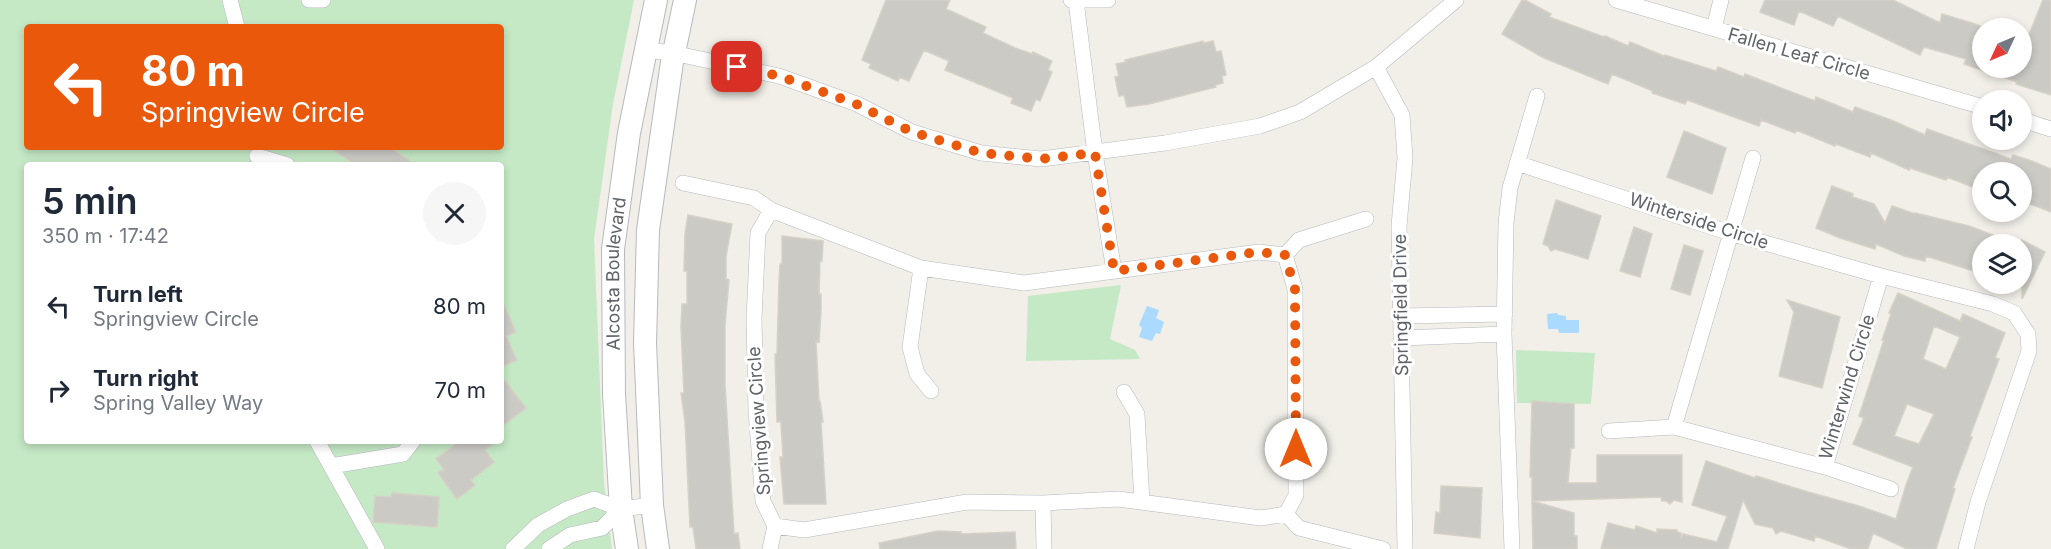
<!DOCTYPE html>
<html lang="en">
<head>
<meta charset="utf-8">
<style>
  body { margin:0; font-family:Inter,sans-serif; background:#f6f6f7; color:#1f2937; height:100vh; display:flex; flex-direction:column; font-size:22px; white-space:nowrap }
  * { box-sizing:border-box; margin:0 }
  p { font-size:20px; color:#747a83 }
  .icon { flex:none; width:33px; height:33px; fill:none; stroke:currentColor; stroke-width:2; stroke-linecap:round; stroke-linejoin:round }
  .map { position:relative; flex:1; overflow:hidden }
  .panel { position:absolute; left:24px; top:162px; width:480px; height:282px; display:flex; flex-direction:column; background:#fff; border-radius:6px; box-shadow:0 3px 9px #0003 }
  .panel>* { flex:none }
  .hud { position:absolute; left:24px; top:24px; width:480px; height:126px; border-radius:6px; box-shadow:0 3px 9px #0003; background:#ea580c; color:#fff; overflow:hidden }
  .needle { width:39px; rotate:226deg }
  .controls { position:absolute; left:1972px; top:18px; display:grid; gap:12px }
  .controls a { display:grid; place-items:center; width:60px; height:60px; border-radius:50%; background:#fff; box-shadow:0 3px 9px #0003; font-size:30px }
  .pin { position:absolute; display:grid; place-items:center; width:51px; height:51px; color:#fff; margin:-26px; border-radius:12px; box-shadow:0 3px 9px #0006 }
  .me { position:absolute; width:66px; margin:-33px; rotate:0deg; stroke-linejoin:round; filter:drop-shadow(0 0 4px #0008) }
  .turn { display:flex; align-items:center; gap:21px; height:126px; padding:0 18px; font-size:27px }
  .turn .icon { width:78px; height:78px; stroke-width:2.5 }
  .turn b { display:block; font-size:42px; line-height:51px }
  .round { display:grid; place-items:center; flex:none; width:63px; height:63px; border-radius:32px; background:#f6f6f7 }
  .overview { display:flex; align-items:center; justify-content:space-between; height:102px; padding:0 18px }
  h1 { font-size:36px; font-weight:600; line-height:45px }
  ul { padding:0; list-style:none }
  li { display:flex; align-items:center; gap:18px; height:84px; padding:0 18px }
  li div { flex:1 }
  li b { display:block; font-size:22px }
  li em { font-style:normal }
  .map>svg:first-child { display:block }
</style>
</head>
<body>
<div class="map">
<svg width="2051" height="549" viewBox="0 0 2051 549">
  <rect width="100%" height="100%" fill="#f1efe8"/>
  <path fill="#c5e8c5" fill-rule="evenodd" d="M0,0H634L613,104L594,239L604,483L612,549H0ZM27,27H501V147H27ZM27,165H501V441H27Z
    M1121,285L1110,339L1135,350L1140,359L1026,361L1028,296Z
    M1516,350L1595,353L1591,404L1517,403Z"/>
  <path fill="#aadaff" d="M1147,306L1159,310L1156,318L1164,322L1160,334L1156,333L1152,341L1139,337L1142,328L1139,325Z
    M1557,313L1558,315L1566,316V320H1579V333H1559L1558,329H1548L1547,314Z"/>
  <path fill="#cccac5" stroke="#d6d1c6" stroke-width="1.5" fill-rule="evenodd" d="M886,0H950L946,9L986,27L983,33L1015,48L1032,54L1033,52L1052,61L1048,70L1052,72L1040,101L1036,99L1031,111L1011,103L1013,98L945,70L949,61L924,50L909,81L899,77L898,81L869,68L871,64L862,60Z
    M1522,0H1525L1551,14L1549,17L1604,37L1605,36L1628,46L1630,42L1664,56L1665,55L1716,71L1718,67L1744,77L1745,74L1815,101L1816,97L1853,112L1855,107L1891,120L1925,135L1927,129L2011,159L2013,155L2032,161L2051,169V212L2022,201V172H1983V181L1980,190L1947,177L1946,180L1910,168L1909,170L1871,153L1870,157L1836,144L1835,146L1796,130L1795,133L1761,120L1759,126L1687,100L1685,104L1652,93L1653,91L1612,74L1608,84L1542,57L1502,34Z
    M1765,0H1893L1940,23L1942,14L1972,23L1983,27V68H2022V40L2026,42L2043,0H2051V95L2016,84L2017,82L1964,64L1966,59L1924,47L1920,55L1838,16L1833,26L1799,11L1794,25L1760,12Z
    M1203,41L1204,43L1213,41L1216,52L1221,51L1226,75L1222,76L1223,83L1215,85L1216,87L1149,104L1127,107L1124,95L1119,96L1115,77L1119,76L1116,64L1126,62L1125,60Z
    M1684,131L1726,148L1712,194L1667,177Z
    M329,147H389L416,165H356Z
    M1832,186L1853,194L1852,197L1874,204L1885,223L1892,206L1915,214V213L1969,226L2014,243V244H1983V274L1926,256L1925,261L1904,256L1876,244L1875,249L1840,238L1816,228Z
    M1556,200L1601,216L1588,259L1555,249L1551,251L1548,246L1543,244Z
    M688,215L732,224L726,256V279L729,280L725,324V385L734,534L738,533L740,549H696L693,527H690L685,422L681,393H684L681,327L682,304H687V271H684L685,234Z
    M1634,227L1652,234L1640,277L1620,271Z
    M782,236L823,241L822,261H820L819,294H821V310L819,342L816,341L819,401H820L823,422H821L826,504H784L780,457H783L781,422H777L775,354H777L779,281L780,264H782Z
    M2022,240L2045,252L2022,299Z
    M1684,245L1703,251L1690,295L1671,289Z
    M1898,293L1960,321L1963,314L2005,333L1995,358L1999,359L1970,436L1972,437L1953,488L1955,489L1936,549H1907L1873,533L1868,549H1851L1815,536L1814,541L1781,531L1776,534L1773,528L1755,524L1743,500L1728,549H1601L1608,523L1635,530L1636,526L1657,533V529L1677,530V532L1681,533V539L1683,534L1717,542L1727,516L1692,505L1706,461L1755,478L1756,476L1808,492L1859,506L1896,519L1906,485L1913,467L1853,444L1864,418L1859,416L1884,340H1882L1891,314L1889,313ZM1934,326L1960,337L1946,369L1923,359ZM1907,404L1934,414L1919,444L1894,436Z
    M501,299L516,332L506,336L517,360L501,367Z
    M1787,300L1840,317L1822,388L1779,376L1794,312Z
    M501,376L526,408L501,427Z
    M1532,401L1574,404V448H1571L1568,483H1597V455H1682V502L1674,500L1670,504L1666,501H1662L1661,497L1532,501V477H1530Z
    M460,441H497L485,450L494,462L471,480L475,485L457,499L438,473L444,469L436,459Z
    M1441,486L1482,488L1480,538L1434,533L1436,512L1440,513Z
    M392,493L439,497L437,527L373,522L375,496L391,497Z
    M1532,501L1574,513V536H1577V549H1533Z
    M938,531L961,532V534L1015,532L1016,549H880L879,543Z"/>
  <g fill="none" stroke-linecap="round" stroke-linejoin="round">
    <defs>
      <path id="minor" d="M230,0L237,27
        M309,0H323
        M1071,0H1108
        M1616,0L1983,107
        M1076,1L1095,153L1114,271
        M1714,28L1721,0
        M646,50L673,53L779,76L857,104L912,132L981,153L1041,159L1165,143L1260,126L1300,112L1376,67L1456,0
        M1376,67L1402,115L1405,158L1399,226L1405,549
        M2022,120L2051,129
        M257,156L287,165
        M1517,163L1730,233L1881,276L1993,304L2014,313L2028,334L2029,351L1978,502L1966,549
        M683,183L754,198L771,210
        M771,210L921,268L1024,283L1259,252L1285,255L1295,289L1296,495L1286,514L1261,518L1118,499L1043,503L967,502L804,530L775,526L763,501L756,411L754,319L758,233Z
        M1285,255L1299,240L1366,219
        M921,268L910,347L917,374L931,391
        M1401,316L1505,314
        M1402,338L1504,334
        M1124,392L1137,414L1142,502
        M1674,427L1753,158
        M1609,431L1674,427L1825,467L1891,489
        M317,441L377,549
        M331,466L403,454L413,441
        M1825,467L1881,276
        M1043,503L1044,549
        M1286,514L1299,528L1383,549
        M513,549L538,525L567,509L594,499L621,509L652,505
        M549,549L570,535L602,528L621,509
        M770,549L775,526
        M1512,549L1504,334L1506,223L1510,188L1537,96"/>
      <g id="secondary">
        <path id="s1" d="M627,549L621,509L614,394L613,249L629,133L656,0"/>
        <path d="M658,549L652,505L645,343L648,230L672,62L685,0"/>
      </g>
    </defs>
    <use href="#minor" stroke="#b5b8bc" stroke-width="16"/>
    <use href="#secondary" stroke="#b6babf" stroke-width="24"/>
    <use href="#minor" stroke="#fff" stroke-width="15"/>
    <use href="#secondary" stroke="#fff" stroke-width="22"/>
  </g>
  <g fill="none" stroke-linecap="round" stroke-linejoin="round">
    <path stroke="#ea580c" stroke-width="10" stroke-dasharray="0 18" d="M737,67L779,76L856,104L912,132L981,153L1041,159L1095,153L1114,271L1259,252L1285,255L1295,289L1296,449"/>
  </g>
  <g text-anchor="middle" stroke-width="6" stroke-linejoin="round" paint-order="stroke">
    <g font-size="18" fill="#5f6368" stroke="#fff">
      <text transform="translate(1799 54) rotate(16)" y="6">Fallen Leaf Circle</text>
      <text transform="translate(1699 221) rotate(18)" y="6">Winterside Circle</text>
      <text dy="6" stroke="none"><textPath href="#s1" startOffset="276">Alcosta Boulevard</textPath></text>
      <text transform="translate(1401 305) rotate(-91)" y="6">Springfield Drive</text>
      <text transform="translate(1847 387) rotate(-73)" y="6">Winterwind Circle</text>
      <text transform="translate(759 421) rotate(-94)" y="6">Springview Circle</text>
    </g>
  </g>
</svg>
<div class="controls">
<a><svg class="needle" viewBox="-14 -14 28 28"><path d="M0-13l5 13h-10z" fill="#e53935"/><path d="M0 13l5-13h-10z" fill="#747a83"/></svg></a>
<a><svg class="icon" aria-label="sound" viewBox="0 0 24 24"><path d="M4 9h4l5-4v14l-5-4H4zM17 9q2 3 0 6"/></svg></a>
<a><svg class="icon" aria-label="search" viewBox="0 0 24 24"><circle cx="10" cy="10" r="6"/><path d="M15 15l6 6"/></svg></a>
<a><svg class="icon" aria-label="layers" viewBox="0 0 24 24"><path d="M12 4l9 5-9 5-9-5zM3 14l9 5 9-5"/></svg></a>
</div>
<div class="pin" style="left:737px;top:67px;background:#d93025"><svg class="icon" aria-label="arrive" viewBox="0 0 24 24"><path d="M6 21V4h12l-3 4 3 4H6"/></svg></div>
<svg class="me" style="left:1296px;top:449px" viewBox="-20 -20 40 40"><circle r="19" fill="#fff"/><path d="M0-13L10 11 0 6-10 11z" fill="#ea580c"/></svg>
<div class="hud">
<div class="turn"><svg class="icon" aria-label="left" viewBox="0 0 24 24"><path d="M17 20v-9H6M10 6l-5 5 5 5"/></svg><div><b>80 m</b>Springview Circle</div></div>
</div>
<section class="panel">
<div class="overview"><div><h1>5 min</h1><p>350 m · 17:42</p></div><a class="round"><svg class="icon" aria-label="close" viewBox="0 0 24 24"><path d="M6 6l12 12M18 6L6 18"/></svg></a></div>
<ul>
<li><svg class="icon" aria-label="left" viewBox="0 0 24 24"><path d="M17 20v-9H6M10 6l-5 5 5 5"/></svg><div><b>Turn left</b><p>Springview Circle</p></div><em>80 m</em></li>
<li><svg class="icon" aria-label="right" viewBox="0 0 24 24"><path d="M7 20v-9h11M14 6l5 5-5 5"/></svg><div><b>Turn right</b><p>Spring Valley Way</p></div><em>70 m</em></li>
</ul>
</section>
</div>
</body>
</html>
